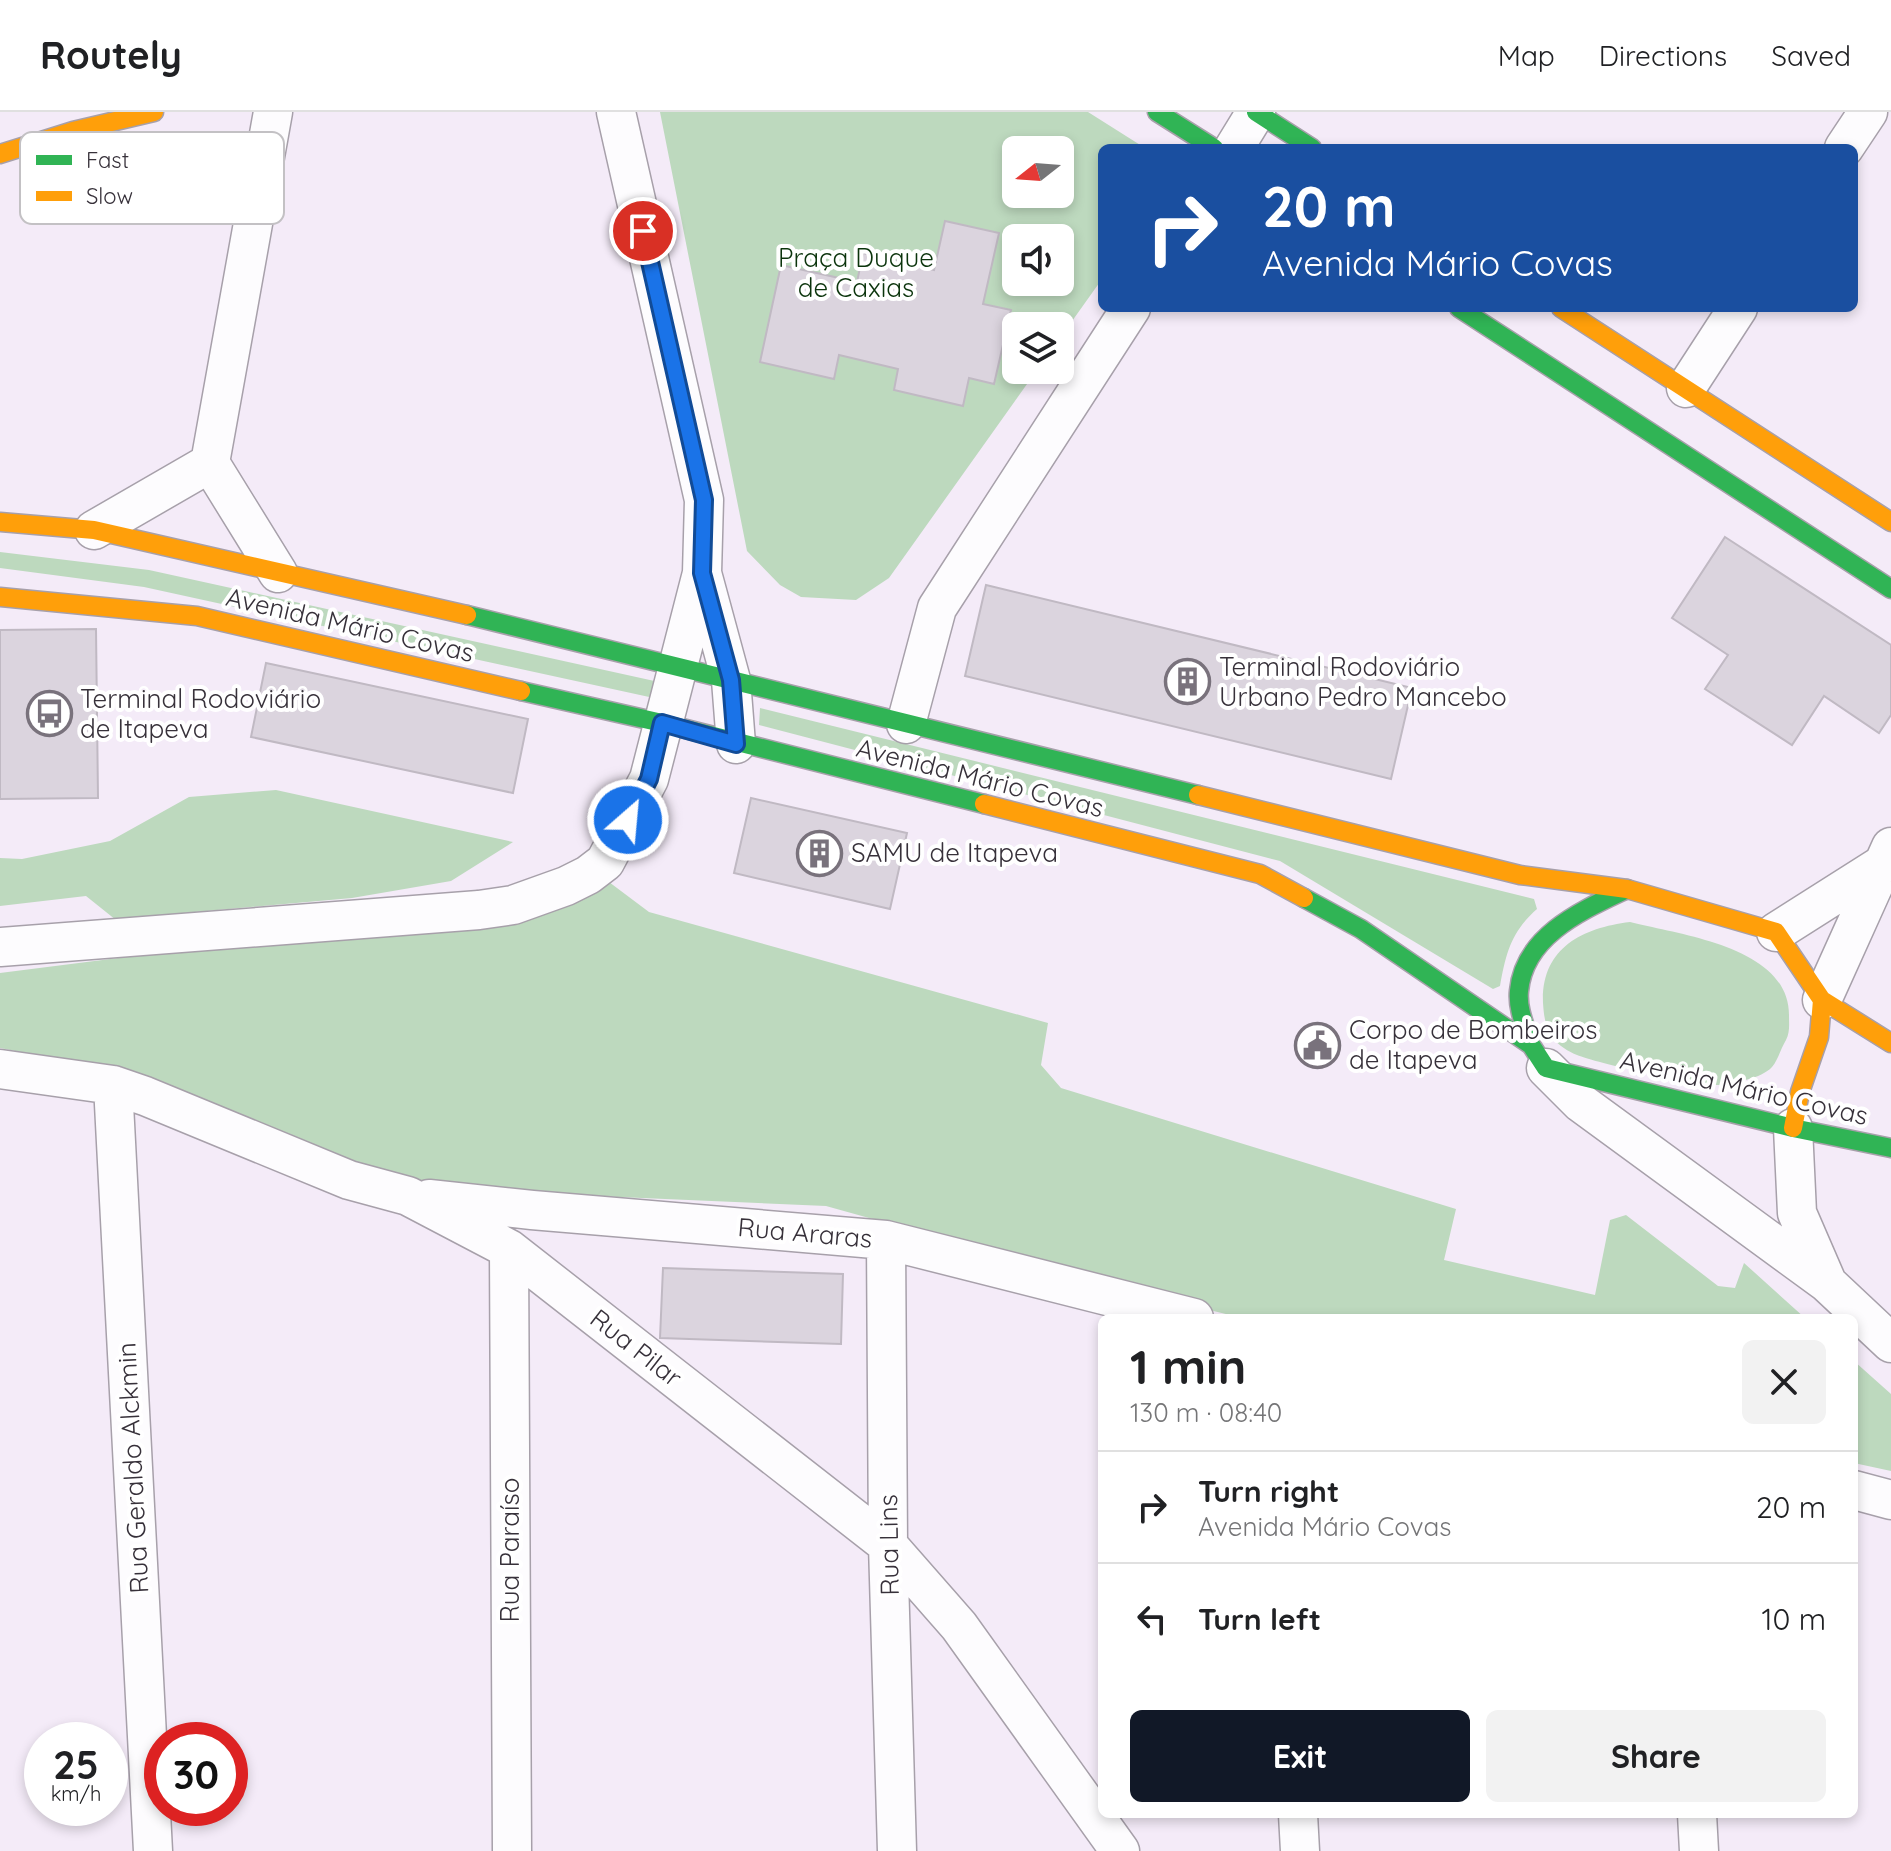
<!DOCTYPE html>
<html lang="en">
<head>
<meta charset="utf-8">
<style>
  body { margin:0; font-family:Quicksand,sans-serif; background:#f2f2f2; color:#202124; height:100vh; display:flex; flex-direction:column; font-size:30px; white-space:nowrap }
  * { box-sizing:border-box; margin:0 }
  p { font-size:26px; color:#757577 }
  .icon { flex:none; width:44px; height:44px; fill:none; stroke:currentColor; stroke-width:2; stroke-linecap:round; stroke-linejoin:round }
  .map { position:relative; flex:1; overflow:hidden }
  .details { position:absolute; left:1098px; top:1202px; width:760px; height:504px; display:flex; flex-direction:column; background:#fff; border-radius:12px; box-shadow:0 4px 12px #0003 }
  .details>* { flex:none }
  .guide { position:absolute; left:1098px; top:32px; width:760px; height:168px; border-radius:12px; box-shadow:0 4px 12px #0003; background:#1a4fa0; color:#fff; overflow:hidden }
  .needle { width:52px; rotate:253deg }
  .fabs { position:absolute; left:1002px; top:24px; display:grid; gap:16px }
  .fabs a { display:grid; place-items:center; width:72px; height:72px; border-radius:12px; background:#fff; box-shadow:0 4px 12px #0003; font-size:40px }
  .speed { position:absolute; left:24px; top:1610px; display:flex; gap:16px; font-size:40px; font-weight:700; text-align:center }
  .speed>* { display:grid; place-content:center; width:104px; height:104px; border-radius:50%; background:#fff; box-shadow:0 4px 12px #0003; line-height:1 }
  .speed small { font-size:20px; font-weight:400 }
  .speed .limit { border:12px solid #d22; background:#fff; color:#111 }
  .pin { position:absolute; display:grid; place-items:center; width:68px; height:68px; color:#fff; margin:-34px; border:4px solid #fff; border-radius:50%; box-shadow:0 2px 8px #0007 }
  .me { position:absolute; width:88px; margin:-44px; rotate:27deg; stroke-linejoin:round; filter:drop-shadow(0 0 6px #0008) }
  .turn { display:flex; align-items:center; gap:28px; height:168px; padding:0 32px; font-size:36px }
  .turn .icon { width:104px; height:104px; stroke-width:2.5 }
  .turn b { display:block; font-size:56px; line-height:68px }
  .round { display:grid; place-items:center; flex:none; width:84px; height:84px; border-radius:12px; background:#f2f2f2 }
  .overview { display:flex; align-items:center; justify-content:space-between; height:136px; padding:0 32px }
  h1 { font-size:48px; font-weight:800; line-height:60px }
  .action { display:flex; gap:16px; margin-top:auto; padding:16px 32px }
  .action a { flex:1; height:92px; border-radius:12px; background:#111827; color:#fff; font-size:32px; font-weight:800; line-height:92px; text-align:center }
  .action a+a { background:#f2f2f2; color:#202124 }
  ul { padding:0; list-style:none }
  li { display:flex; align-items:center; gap:24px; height:112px; padding:0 32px; border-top:2px solid #e0e0e0 }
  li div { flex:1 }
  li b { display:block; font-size:30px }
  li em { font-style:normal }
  header { display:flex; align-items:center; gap:48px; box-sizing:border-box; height:112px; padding:0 40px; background:#fff; border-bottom:2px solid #e0e0e0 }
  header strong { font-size:38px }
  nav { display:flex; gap:44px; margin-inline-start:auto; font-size:28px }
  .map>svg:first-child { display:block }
</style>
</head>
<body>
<header>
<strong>Routely</strong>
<nav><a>Map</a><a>Directions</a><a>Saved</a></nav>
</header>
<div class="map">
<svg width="1891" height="1739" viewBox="0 0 1891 1739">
  <rect width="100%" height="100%" fill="#f4ebf8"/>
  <path fill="#bdd9be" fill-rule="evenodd" d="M660,0H1088L1145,36H1102V167L1060,226V214H1016V258H1037L889,466L856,488L801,485L780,473L747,439ZM1016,38H1060V82H1016ZM1016,126H1060V170H1016Z
    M0,440L149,458L668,572L663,588L144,475L0,456Z
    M760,596L1534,787L1537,797C1511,820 1506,841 1500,874L1493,877L1280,749L759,613Z
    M276,678L513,730L451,769L352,786L173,802L121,812L86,784L0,794V746L22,747L110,729L189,685Z
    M601,764L649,800L1048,911L1041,953L1061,976L1456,1097L1444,1148L1595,1183L1610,1108L1626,1103L1718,1174L1735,1176L1744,1151L1805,1206H1242L1124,1177L826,1094L412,1076L133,962L0,936V861L526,794Z
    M1630,810C1681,823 1790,835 1789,904C1789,913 1790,920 1786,928C1781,936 1778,948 1772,955C1761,967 1735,970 1720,973C1704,975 1596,951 1577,943C1569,940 1558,933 1553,926C1545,915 1544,904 1543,891C1541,837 1581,816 1630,810Z
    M1854,1249L1891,1282V1359L1854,1351Z"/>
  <path fill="#dbd4de" stroke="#c0b9c3" stroke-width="2" d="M945,109L999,121L983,192L1011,198L994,272L969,266L963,294L894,278L898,257L839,243L834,267L760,250L781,153L857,170L863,141L934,158Z
    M1725,425L1891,533V603L1879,621L1824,584L1792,633L1705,577L1728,543L1672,506Z
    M986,473L1412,576L1391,667L965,564Z
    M96,517L98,686L0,687V518Z
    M266,551L528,607L513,681L251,625Z
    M751,686L907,721L890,797L734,761Z
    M663,1156L843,1162L841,1232L660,1226Z"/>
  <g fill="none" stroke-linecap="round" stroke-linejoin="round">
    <defs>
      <path id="street" d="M273,0L210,351L278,461
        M616,0L704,388L702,461L731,568L736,632
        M1234,36L1256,0
        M1844,36L1868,0
        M1686,276L1738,196
        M94,418L210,351
        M906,612L937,496L1131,196
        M1776,820L1880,754
        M0,835L479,798L513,793L566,774L588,763L605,750L649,667L702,461
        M1822,888L1891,735
        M1546,956L1581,991L1827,1171L1891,1231
        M0,957L113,973L145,984L349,1068L408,1084L509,1137L888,1433L959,1514L1120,1739
        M113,973L153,1739
        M1793,1016L1797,1101L1826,1168
        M429,1087L532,1098L886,1128L1194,1206
        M886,1128L888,1433L897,1739
        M509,1137L512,1739
        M1854,1378L1891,1388
        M1298,1702L1300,1739
        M1697,1702L1699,1739"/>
      <path id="fast" d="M1157,0L1214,36
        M1256,0L1312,36
        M1459,196L1891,477
        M467,503L1198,683
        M521,579L662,611L984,692
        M1304,786L1361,817L1531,933L1546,956L1793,1016L1891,1036
        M1531,933C1526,916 1517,897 1519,879C1524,823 1583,798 1627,777"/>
      <path id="slow" d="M0,42L73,19L154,0
        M1561,196L1891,410
        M0,410L94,418L467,503
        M0,485L197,504L521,579
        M1198,683L1520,763L1627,777L1776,820L1822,888L1891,931
        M984,692L1260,762L1304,786
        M1793,1016L1800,980L1819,925L1822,888"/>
    </defs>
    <use href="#street" stroke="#a7a0aa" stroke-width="41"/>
    <use href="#fast" stroke="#a7a0aa" stroke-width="21"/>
    <use href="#slow" stroke="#a7a0aa" stroke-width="21"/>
    <use href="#street" stroke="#fdfcfe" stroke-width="38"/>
    <use href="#fast" stroke="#30b455" stroke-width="18"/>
    <use href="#slow" stroke="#ff9f0a" stroke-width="18"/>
  </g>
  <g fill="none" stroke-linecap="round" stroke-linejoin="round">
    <defs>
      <path id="route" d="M628,708L649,667L662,611L736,632L731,568L702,461L704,388L643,119"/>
    </defs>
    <use href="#route" stroke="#114b97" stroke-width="20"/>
    <use href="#route" stroke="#1a73e8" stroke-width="14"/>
  </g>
  <defs>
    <symbol id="building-ring" viewBox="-11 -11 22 22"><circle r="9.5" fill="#fff" stroke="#79727c" stroke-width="1.5"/><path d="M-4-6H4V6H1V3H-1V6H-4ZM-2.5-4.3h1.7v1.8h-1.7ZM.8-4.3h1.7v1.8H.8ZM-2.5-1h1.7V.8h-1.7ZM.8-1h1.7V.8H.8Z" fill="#79727c"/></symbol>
    <symbol id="bus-ring" viewBox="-11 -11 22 22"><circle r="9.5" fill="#fff" stroke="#79727c" stroke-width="1.5"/><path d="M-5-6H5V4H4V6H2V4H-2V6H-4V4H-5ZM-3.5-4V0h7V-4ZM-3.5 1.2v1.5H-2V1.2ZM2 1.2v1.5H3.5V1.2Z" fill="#79727c"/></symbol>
    <symbol id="civic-ring" viewBox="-11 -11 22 22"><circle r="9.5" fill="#fff" stroke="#79727c" stroke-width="1.5"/><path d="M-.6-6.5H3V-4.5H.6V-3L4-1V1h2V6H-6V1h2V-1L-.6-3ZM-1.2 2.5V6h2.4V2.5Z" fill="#79727c"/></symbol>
  </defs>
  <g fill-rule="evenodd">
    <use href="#building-ring" x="1162" y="544" width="51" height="51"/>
    <use href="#bus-ring" x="24" y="576" width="51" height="51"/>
    <use href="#building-ring" x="794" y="716" width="51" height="51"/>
    <use href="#civic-ring" x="1292" y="908" width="51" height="51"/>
  </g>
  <g text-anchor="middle" stroke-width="8" stroke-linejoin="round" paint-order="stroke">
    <g font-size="26" fill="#0b340c" stroke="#fff">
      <text x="856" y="155">Praça Duque<tspan x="856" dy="30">de Caxias</tspan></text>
    </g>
    <g font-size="26" fill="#37313a" stroke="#fff">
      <text transform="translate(350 513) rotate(13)" y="9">Avenida Mário Covas</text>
      <text transform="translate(980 666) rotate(14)" y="9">Avenida Mário Covas</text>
      <text transform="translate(1744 976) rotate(13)" y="9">Avenida Mário Covas</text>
      <text transform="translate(805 1121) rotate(5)" y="9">Rua Araras</text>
      <text transform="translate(636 1236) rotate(38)" y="9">Rua Pilar</text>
      <text transform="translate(133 1356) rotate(-93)" y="9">Rua Geraldo Alckmin</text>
      <text transform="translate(889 1433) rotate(-91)" y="9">Rua Lins</text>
      <text transform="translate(510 1438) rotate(-90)" y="9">Rua Paraíso</text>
    </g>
    <g font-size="26" fill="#37313a" stroke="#fff" text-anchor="start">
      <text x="1219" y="564">Terminal Rodoviário<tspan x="1219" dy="30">Urbano Pedro Mancebo</tspan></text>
      <text x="80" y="596">Terminal Rodoviário<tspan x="80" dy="30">de Itapeva</tspan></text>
      <text x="851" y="750">SAMU de Itapeva</text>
      <text x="1349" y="927">Corpo de Bombeiros<tspan x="1349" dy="30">de Itapeva</tspan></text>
    </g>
  </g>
  <rect x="20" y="20" width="264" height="92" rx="12" fill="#fff" stroke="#c3c1c4" stroke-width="2"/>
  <rect x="36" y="43" width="36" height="10" fill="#30b455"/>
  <rect x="36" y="79" width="36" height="10" fill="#ff9f0a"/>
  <g font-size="22" fill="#37313a">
    <text x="86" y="56">Fast</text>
    <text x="86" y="92">Slow</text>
  </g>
</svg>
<div class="fabs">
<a><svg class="needle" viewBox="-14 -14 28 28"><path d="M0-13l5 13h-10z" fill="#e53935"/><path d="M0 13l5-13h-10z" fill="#757577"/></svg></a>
<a><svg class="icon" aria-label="sound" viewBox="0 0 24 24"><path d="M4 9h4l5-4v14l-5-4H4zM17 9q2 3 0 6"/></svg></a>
<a><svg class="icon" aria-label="layers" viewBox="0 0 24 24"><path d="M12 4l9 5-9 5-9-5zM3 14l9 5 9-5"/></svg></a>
</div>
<div class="speed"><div>25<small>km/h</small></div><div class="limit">30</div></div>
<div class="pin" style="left:643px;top:119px;background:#d93025"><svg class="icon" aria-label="arrive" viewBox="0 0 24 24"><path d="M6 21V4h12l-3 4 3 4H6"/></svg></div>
<svg class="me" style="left:628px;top:708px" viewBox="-20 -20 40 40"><circle r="17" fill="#1a73e8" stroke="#fff" stroke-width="3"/><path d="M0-11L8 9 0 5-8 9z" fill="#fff"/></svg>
<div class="guide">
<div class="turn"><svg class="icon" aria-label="right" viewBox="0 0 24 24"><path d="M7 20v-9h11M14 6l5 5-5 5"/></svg><div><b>20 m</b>Avenida Mário Covas</div></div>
</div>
<section class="details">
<div class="overview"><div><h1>1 min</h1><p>130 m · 08:40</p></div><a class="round"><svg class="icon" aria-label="close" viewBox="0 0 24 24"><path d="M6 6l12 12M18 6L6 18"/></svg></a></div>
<ul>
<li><svg class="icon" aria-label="right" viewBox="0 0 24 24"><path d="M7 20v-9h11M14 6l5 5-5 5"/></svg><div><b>Turn right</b><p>Avenida Mário Covas</p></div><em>20 m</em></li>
<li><svg class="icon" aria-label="left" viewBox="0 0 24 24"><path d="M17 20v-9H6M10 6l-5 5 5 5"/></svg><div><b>Turn left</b></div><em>10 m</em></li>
</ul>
<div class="action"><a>Exit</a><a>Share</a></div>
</section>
</div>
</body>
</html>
